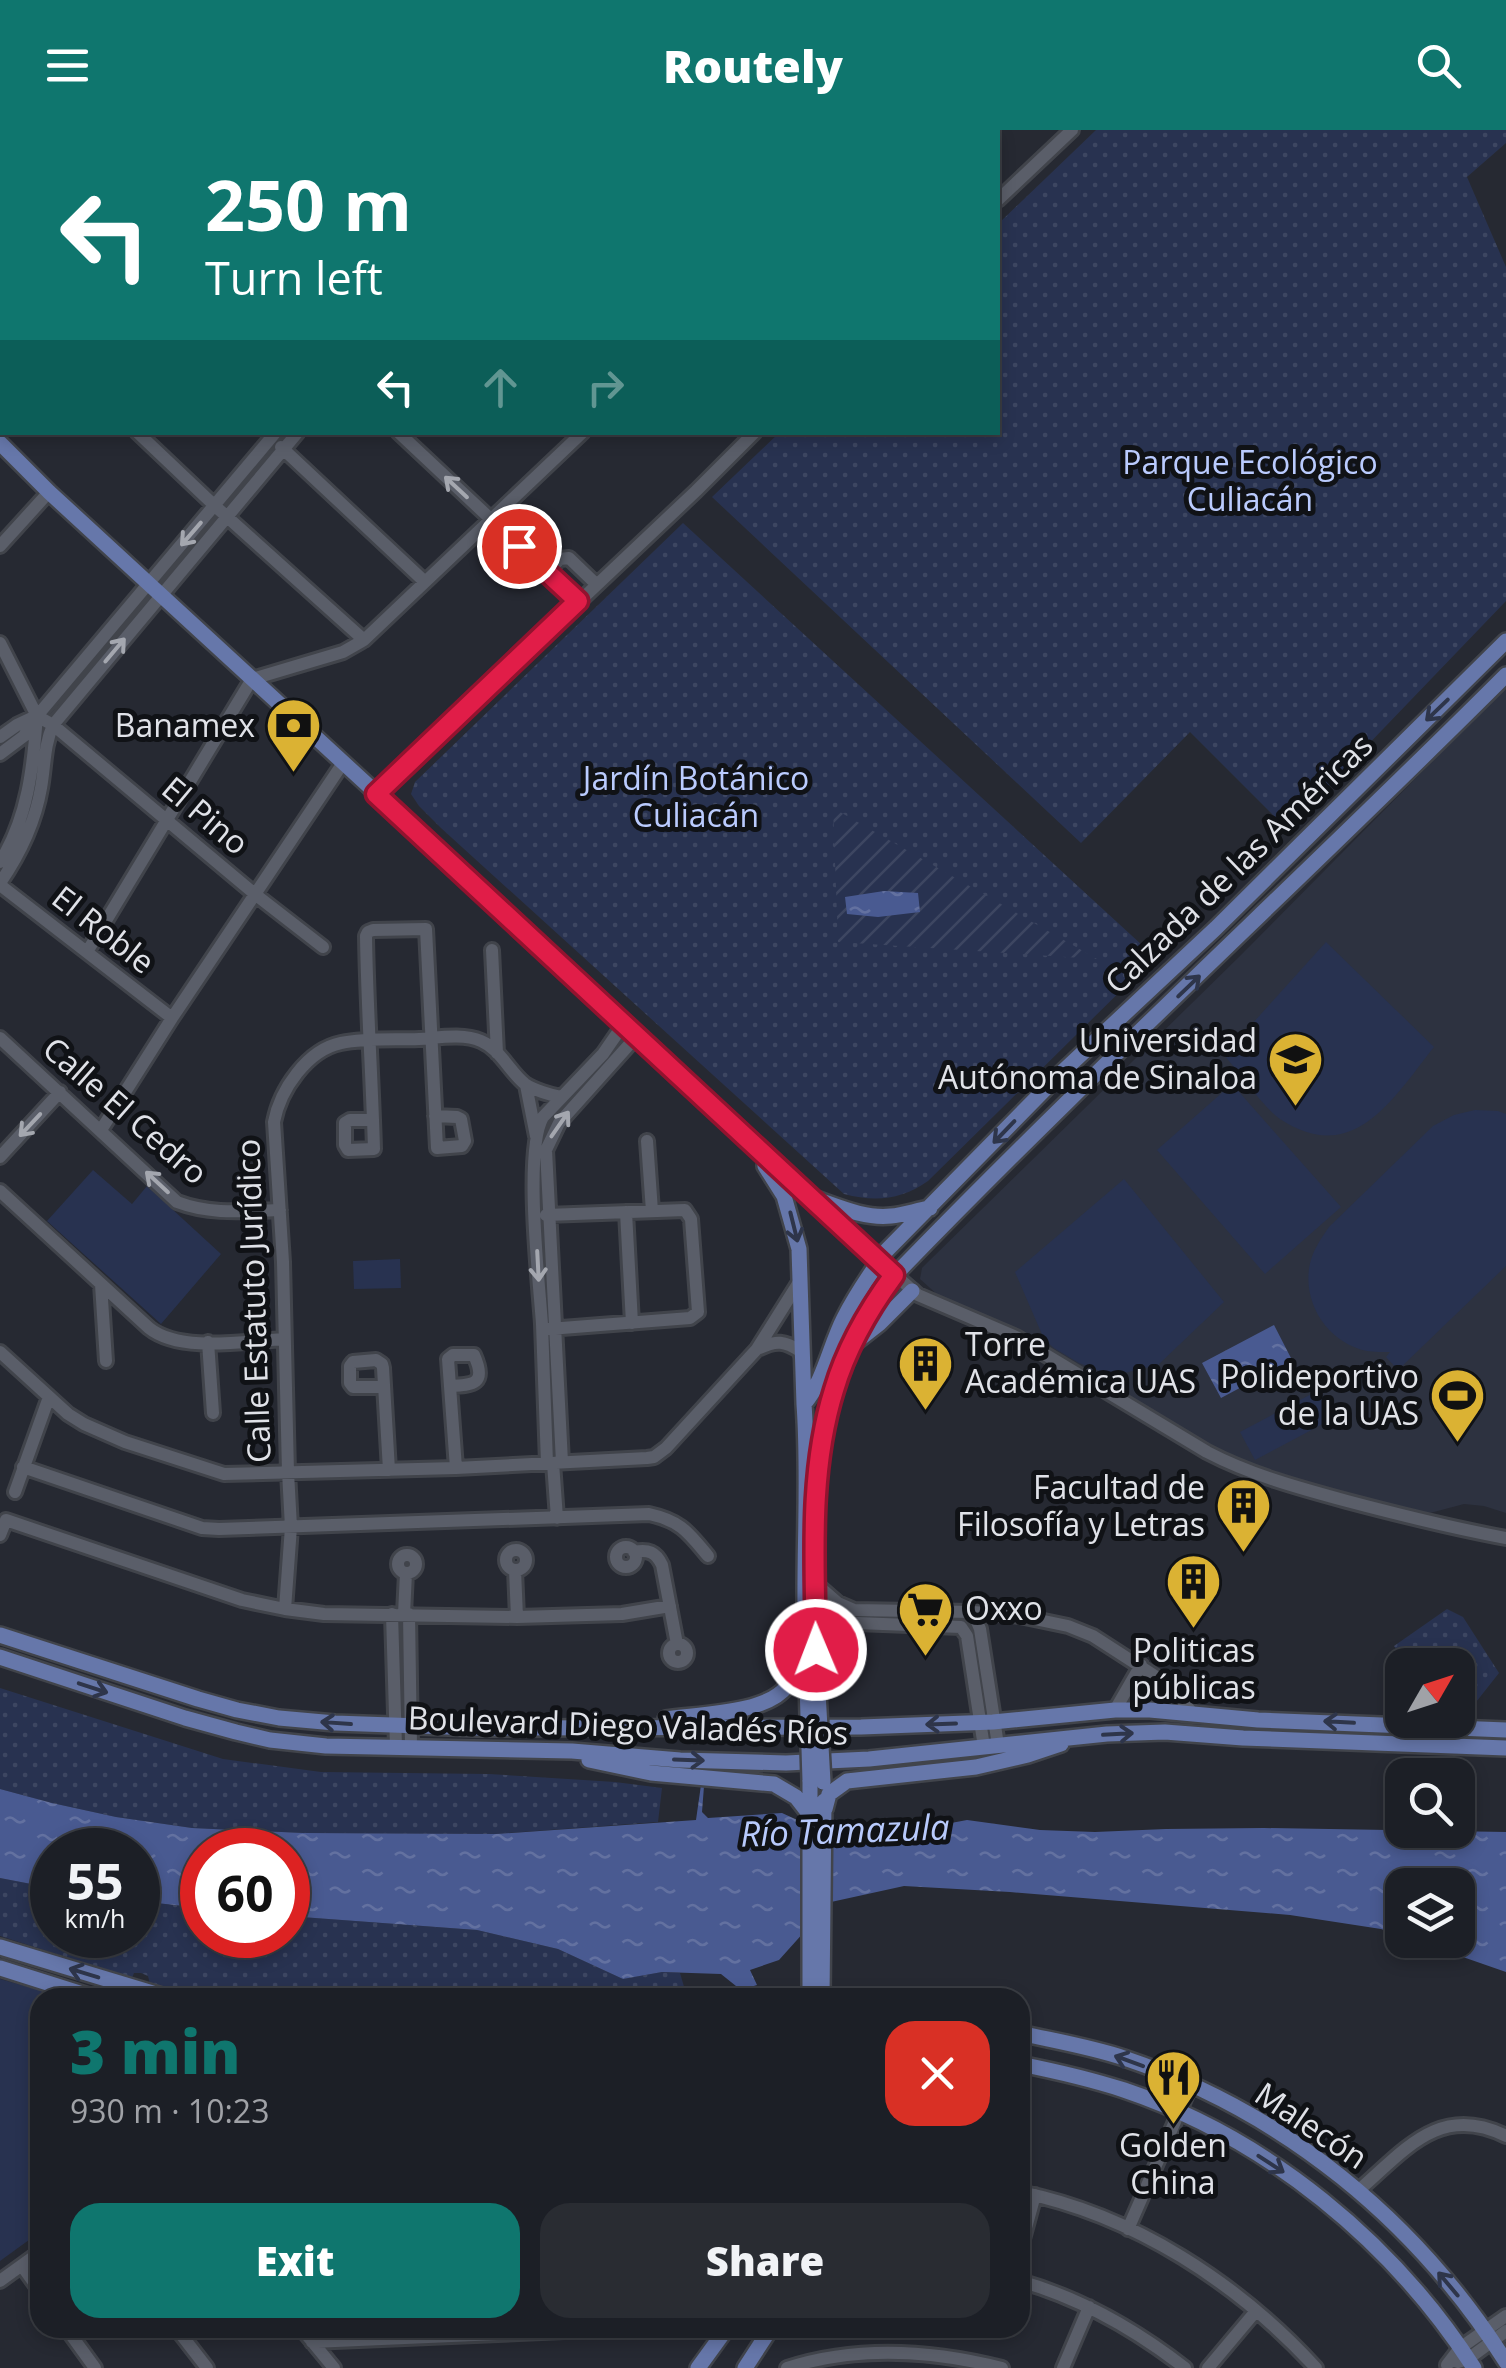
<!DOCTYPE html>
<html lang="en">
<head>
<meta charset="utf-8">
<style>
  body { margin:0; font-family:"Open Sans",sans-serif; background:#292c32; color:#f1f3f6; height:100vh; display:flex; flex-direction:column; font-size:38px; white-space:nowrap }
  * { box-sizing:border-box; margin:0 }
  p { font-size:32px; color:#a0a2a7 }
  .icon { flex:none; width:55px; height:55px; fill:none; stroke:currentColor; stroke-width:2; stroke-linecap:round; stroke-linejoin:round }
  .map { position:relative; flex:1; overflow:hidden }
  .details { position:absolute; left:30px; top:1858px; width:1000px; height:350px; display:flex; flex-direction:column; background:#1c1f26; border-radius:30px; box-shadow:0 5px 15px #0003,0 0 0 2px #3a3d43 }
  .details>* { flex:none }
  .banner { position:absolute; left:0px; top:0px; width:1000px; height:305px; box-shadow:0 5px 15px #0003,0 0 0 2px #3a3d43; background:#0f766e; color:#fff; overflow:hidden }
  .needle { width:65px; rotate:51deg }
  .buttons { position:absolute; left:1385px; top:1518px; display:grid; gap:20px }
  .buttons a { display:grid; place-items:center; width:90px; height:90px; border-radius:20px; background:#1c1f26; box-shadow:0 5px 15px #0003,0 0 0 2px #3a3d43; font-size:50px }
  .speed { position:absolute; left:30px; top:1698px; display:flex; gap:20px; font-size:50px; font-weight:700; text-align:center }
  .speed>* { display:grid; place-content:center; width:130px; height:130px; border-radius:50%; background:#1c1f26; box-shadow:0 5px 15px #0003,0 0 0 2px #3a3d43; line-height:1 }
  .speed small { font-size:25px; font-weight:400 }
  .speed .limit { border:15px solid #d22; background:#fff; color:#111 }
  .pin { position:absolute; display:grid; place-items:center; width:85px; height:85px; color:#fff; margin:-42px; border:5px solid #fff; border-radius:50%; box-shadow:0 2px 10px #0007 }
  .me { position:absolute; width:110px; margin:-55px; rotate:359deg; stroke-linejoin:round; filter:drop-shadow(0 0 8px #0008) }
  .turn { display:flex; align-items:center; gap:35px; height:210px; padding:0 40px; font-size:45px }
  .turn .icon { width:130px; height:130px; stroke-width:2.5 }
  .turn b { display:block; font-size:70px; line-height:85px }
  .lanes { display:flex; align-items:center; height:95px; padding:0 40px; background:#0003; justify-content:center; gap:50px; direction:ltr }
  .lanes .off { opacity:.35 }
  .round { display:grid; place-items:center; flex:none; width:105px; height:105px; border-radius:30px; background:#292c32 }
  .summary { display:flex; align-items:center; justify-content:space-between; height:170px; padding:0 40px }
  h1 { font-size:60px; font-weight:800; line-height:75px; color:#0f766e }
  .button { display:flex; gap:20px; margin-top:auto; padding:20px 40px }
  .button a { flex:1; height:115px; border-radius:30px; background:#0f766e; color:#fff; font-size:40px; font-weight:800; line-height:115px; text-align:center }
  .button a+a { background:#292c32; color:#f1f3f6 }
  header { display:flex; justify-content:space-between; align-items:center; height:130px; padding:0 40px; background:#0f766e; color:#fff; font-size:45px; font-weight:800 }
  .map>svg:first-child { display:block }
</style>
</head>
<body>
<header><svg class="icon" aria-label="menu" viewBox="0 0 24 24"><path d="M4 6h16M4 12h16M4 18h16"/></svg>Routely<svg class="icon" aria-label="search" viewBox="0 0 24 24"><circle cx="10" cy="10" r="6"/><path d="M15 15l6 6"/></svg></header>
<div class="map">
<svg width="1506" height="2238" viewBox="0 0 1506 2238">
  <defs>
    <pattern id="grass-dots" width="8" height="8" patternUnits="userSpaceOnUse" patternTransform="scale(2.5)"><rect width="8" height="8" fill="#283250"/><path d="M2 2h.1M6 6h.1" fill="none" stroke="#3d4661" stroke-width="1.8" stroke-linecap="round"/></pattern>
    <pattern id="garden-furrows" width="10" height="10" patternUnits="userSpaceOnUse" patternTransform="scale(2.5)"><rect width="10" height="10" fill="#283250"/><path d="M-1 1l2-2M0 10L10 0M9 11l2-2" fill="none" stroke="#3d4661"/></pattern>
    <pattern id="water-ripples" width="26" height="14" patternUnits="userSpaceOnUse" patternTransform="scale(2.5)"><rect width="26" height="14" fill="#495a91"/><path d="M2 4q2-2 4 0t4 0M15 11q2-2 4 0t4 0" fill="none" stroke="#6371a0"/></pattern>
  </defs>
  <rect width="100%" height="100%" fill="#262932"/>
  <path fill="#2d3240" d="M1506,557V1383L1484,1376L1464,1374L1430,1383L1419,1382L1266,1342L1231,1326L1129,1269L1003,1193L940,1167L920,1149L922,1138L930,1130L1240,826Z"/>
  <path fill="url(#grass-dots)" d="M1096,0H1506V13L1467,47L1506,137V471L1287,699L1190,602L1081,713L712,367L779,303L998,302V94Z
    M683,393L1155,827L928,1051C901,1070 875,1072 844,1064L441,698L419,676L411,664L415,652Z
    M1447,1479L1463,1487L1499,1543L1465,1586H1458V1535H1408L1394,1516Z
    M0,1558L223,1629L321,1642L489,1644L615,1652L662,1658L658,1692L496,1704L303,1703L192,1698L116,1687L52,1673L0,1659Z
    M0,1748L52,1758V1805H138V1771L202,1778V1805H288V1786L477,1800L558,1819L623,1849L662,1842L680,1843L687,1867L212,1866L150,1854L148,1846L141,1843H134L132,1848L0,1806Z"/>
  <path fill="url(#garden-furrows)" d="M833,678L1097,829L838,812Z"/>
  <path fill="#283250" d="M1326,812L1434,917C1394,967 1354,1038 1280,989C1265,979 1238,941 1224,925Z
    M1232,954L1341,1077L1265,1144L1157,1020Z
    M1475,980L1498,981L1506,984V1136L1398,1240L1386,1227L1390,1222C1383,1222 1374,1222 1367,1221C1330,1213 1304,1177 1309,1139C1311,1123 1320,1110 1329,1097L1433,996L1454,985Z
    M93,1040L132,1074L147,1056L221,1124L161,1194L47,1091Z
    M1124,1049L1224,1172L1158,1235L1120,1244L1105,1243L1079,1233L1054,1218L1044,1209L1015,1142Z
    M400,1129L401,1158L354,1159L353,1131Z
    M1319,1260L1334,1288L1255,1330L1240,1302Z
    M0,1849L64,1867L40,1868V2102L0,2131Z"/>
  <path fill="url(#water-ripples)" d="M884,761L918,763L920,782L878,787L847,784L845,767Z
    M1274,1195L1292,1230L1221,1268L1202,1233Z
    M701,1655L704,1656L702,1682L708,1688L782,1683L830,1705L893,1704L967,1690L1040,1700L1095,1702L1166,1699L1264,1698L1506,1702V1842L1414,1810H1458V1755H1402V1806L1381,1799L1290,1785L1010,1762L904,1756L831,1772L779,1830L750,1840L757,1855L741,1860L721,1844L662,1842L623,1849L558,1819L477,1800L288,1786V1720H202V1778L138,1771V1720H52V1758L0,1748V1659L52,1673L116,1687L192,1698L303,1703L496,1704L696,1690Z"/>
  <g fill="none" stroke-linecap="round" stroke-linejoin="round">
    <defs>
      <path id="minor" d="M108,0L110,2
        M223,0L225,2
        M440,0L442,2
        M618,0L619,2
        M775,0L776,2
        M887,0L888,2
        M947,0L949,2
        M338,2L342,0
        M716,2L727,0
        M789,2L801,0
        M998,70L1072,0
        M0,153L2,157
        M0,254L2,252
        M137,302L215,376L364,510
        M398,302L578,471
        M281,317L425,452
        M0,416L49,362
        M547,442L560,429L569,428L596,454
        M0,513L37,586L53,595L256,765L323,817
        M0,607L17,595L34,587
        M0,624L24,606L35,588
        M376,664L696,361L755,302
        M0,732C28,688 33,637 37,586L276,302
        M0,753C20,724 35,693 41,658C45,636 44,615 53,595L298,302
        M0,755L172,888
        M492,820L497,923
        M87,822L252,549L343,522L364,510L583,302
        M0,908L177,1072C211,1085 245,1081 280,1080
        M526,955L536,1006
        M373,990H350L345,993V1015L348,1020L374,1019C372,948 367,877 366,806L368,802L373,800L426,799L437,1018L462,1016L465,1011L461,989L457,987L435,986
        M101,1000L172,888L343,633
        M647,1011L652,1081
        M0,1027L60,962
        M0,1061L149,1198C180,1223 245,1211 284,1209
        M626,1082L632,1193
        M546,1085L685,1080L691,1089L698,1182L690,1188L549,1199
        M895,1145L918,1165L1016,1207L1207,1322C1251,1345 1299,1358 1347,1371C1400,1385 1452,1398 1506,1408
        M101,1154L106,1231
        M208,1212L213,1283
        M760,1218C776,1210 785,1211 800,1221L801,1225
        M0,1222L68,1284L84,1294L125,1312L224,1344L456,1338L647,1328L654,1327L666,1318L757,1219L801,1149
        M450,1256C474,1255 487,1254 474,1225H453L448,1229L456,1338
        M384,1257H353L350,1253V1236L353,1232L376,1230L382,1234L383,1238L389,1340
        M562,1332L546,1020L559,993L636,907
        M547,1333C545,1287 544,1240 542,1194C539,1150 524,1020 543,987L603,924L623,895
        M553,1333L557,1388
        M23,1337L202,1398L219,1399L649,1384C681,1391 688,1402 708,1426
        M15,1362L49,1267
        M0,1405L6,1390L242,1470L285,1479L324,1484L517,1487L622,1484L670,1476
        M616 1427a10 10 0 1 1 20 0a10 10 0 1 1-20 0Z
        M506 1430a10 10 0 1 1 20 0a10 10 0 1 1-20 0Z
        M634,1422C648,1419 656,1422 662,1435L677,1514
        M398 1434a9 9 0 1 1 18 0a9 9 0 1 1-18 0Z
        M515,1440L517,1487
        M815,1453L838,1473L854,1480L973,1482L980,1499L998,1615
        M285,1479L291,1397L288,1342L283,1132L274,992C280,960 307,920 341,913C366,908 394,910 419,909C437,908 463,903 481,911C500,919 509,941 525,954C534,960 550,965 561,967
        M973,1482L1020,1486L1068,1496L1093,1506L1172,1557L1192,1583
        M392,1484L396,1617
        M404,1484L406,1443
        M409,1484L411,1616
        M669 1523a9 9 0 1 1 18 0a9 9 0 1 1-18 0Z
        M816,1520C832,1513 840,1499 857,1493L961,1497L967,1506L984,1617
        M1115,1580L1141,1535
        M1359,2060C1405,2020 1440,1973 1506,2006
        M1020,2062C1134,2085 1238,2153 1316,2238
        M1128,2099L1191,1955
        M1020,2120L1035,2065
        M22,2136L40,2161
        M0,2151L40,2122
        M1020,2151C1080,2168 1136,2200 1185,2238
        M66,2198L95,2238
        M176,2198L207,2238
        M301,2198L334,2238
        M312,2212L634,2198
        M1458,2232L1468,2229L1506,2201
        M1447,2235L1460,2218L1506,2186
        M787,2238C858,2215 931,2220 1002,2238
        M1063,2238L1089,2177
        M1208,2238L1256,2181"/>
      <path id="major" d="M142,2L145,0
        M0,109L2,107
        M0,313L49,362L422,705L884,1136
        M765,1036L784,1066L799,1119L804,1274
        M813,1068C837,1076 864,1089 891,1086C904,1085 917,1080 930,1078
        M857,1211L880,1193L912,1161
        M0,1505L198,1569L237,1580L279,1588L335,1593L477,1598L861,1597L993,1592L1115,1580H1150L1258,1590L1506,1600
        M806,1522C802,1440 810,1357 804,1274C824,1251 830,1215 844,1188C856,1164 872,1141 887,1120L1058,946L1216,798L1506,511
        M816,1525C817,1468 812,1410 817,1354C823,1277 849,1206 895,1145C1093,940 1304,747 1506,545
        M0,1527L185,1588L236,1602L270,1610L326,1616L572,1621L680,1630L786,1633L869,1629L1107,1604L1165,1602L1243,1608L1506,1618
        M666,1589C698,1584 767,1584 787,1556C797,1543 797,1526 799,1510
        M589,1630L651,1643L774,1654L796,1667L810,1685
        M825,1679L829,1664L847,1651L976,1637L1028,1625L1061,1614
        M0,1817L169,1868
        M0,1838L95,1868
        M810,1868V1650
        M822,1868L824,1671
        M1020,1903C1055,1911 1091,1917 1124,1928C1284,1982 1416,2090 1506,2232
        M1020,1934C1055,1941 1090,1949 1124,1960C1267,2008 1393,2112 1474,2238
        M698,2238L727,2198
        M745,2238L771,2198"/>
    </defs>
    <use href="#minor" stroke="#41444b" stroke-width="18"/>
    <use href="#major" stroke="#41444b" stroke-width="20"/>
    <use href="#minor" stroke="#5a5e69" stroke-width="12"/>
    <use href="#major" stroke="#67a" stroke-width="15"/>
    <defs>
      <path id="major-bridge" d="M806,1522L810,1650
        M816,1526L823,1652"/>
    </defs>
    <use href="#major-bridge" stroke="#41444b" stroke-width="20" stroke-linecap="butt"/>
    <use href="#major-bridge" stroke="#67a" stroke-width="15"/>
  </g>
  <defs><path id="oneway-shaft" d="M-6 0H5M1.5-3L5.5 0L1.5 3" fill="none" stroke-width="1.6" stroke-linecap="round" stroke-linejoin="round" transform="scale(2.5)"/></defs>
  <g stroke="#a4a7af">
    <use href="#oneway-shaft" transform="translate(456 357) rotate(-137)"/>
    <use href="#oneway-shaft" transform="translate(191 404) rotate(131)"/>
    <use href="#oneway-shaft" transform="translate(115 520) rotate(-50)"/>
    <use href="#oneway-shaft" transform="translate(560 994) rotate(-55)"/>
    <use href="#oneway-shaft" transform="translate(30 995) rotate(133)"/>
    <use href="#oneway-shaft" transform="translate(157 1052) rotate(-137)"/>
    <use href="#oneway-shaft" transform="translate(538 1136) rotate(87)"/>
  </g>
  <g stroke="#2e354a">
    <use href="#oneway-shaft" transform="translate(1437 580) rotate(136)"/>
    <use href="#oneway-shaft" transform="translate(1189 856) rotate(-44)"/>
    <use href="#oneway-shaft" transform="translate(1004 1002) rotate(134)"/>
    <use href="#oneway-shaft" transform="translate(794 1097) rotate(76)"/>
    <use href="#oneway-shaft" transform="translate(93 1558) rotate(18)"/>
    <use href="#oneway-shaft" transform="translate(1339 1592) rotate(-177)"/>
    <use href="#oneway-shaft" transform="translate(336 1593) rotate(-176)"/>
    <use href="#oneway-shaft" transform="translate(941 1594) rotate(178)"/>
    <use href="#oneway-shaft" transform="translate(1118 1604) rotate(-3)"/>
    <use href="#oneway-shaft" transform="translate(689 1630) rotate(2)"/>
    <use href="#oneway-shaft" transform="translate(84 1843) rotate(-163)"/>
    <use href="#oneway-shaft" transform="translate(1129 1931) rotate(-160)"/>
    <use href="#oneway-shaft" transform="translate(1271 2034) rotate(33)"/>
    <use href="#oneway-shaft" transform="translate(1448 2154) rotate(-130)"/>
  </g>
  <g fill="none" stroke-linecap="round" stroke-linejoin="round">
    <defs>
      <path id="route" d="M519,416L578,471L376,664L894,1145C869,1179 846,1219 834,1260C808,1343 815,1434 816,1520"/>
    </defs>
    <use href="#route" stroke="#92132f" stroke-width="25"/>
    <use href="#route" stroke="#e11d48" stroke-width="18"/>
  </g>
  <defs>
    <symbol id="bank-pin" viewBox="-11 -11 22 30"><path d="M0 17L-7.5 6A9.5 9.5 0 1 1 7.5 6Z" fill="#dbb233" stroke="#101216"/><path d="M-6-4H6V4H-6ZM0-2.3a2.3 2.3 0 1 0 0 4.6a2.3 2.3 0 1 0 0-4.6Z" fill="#111"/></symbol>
    <symbol id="university-pin" viewBox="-11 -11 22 30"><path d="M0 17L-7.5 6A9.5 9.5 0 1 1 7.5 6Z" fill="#dbb233" stroke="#101216"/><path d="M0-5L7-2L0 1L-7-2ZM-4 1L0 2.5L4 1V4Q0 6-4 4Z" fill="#111"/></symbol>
    <symbol id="building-pin" viewBox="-11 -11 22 30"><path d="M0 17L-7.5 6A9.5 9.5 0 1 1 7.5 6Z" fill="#dbb233" stroke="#101216"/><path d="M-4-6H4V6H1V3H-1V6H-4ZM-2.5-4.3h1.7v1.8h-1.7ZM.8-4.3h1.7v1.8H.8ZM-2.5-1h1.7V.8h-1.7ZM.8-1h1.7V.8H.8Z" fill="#111"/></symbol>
    <symbol id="stadium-pin" viewBox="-11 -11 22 30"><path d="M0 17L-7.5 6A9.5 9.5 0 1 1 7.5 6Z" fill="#dbb233" stroke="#101216"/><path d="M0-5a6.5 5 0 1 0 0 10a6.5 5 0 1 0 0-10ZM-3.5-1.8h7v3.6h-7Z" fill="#111"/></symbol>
    <symbol id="supermarket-pin" viewBox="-11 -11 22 30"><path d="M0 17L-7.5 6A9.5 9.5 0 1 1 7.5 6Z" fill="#dbb233" stroke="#101216"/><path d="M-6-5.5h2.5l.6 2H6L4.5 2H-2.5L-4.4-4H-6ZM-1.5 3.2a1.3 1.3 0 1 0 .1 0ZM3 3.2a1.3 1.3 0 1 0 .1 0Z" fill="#111"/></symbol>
    <symbol id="restaurant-pin" viewBox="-11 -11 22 30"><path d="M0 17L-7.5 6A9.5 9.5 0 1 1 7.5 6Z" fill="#dbb233" stroke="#101216"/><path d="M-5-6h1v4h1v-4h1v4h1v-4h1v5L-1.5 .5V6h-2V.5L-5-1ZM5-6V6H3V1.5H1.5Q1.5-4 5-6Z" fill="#111"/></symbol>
  </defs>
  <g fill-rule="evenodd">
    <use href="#bank-pin" x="262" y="564" width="63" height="86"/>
    <use href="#university-pin" x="1264" y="898" width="63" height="86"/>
    <use href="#building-pin" x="894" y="1202" width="63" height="86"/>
    <use href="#stadium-pin" x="1426" y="1234" width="63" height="86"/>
    <use href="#building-pin" x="1212" y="1344" width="63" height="86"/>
    <use href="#building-pin" x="1162" y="1420" width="63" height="86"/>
    <use href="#supermarket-pin" x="894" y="1448" width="63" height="86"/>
    <use href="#restaurant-pin" x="1142" y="1916" width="63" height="86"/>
  </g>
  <g text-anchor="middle" stroke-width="10" stroke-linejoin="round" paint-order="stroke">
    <g font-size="32" fill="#bacbfe" stroke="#101216">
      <text x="1250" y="344">Parque Ecológico<tspan x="1250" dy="37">Culiacán</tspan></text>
      <text x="696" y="660">Jardín Botánico<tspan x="696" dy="37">Culiacán</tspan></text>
    </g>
    <g font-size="32" fill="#e0e2e8" stroke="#101216" text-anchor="end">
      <text x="255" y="607">Banamex</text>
      <text x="1257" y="922">Universidad<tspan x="1257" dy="37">Autónoma de Sinaloa</tspan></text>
      <text x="965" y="1226" text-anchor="start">Torre<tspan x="965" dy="37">Académica UAS</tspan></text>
      <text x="1419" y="1258">Polideportivo<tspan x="1419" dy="37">de la UAS</tspan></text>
      <text x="1205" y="1369">Facultad de<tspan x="1205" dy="37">Filosofía y Letras</tspan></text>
      <text x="965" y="1490" text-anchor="start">Oxxo</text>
      <text x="1194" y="1532" text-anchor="middle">Politicas<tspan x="1194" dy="37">públicas</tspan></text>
      <text x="1173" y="2027" text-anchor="middle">Golden<tspan x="1173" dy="37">China</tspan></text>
    </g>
    <g font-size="32" fill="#e0e2e8" stroke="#101216">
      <text transform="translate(205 686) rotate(40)" y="11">El Pino</text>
      <text transform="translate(1239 734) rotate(-44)" y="11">Calzada de las Américas</text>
      <text transform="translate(103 800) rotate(38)" y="11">El Roble</text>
      <text transform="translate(125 981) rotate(41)" y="11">Calle El Cedro</text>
      <text transform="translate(254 1171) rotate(-92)" y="11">Calle Estatuto Jurídico</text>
      <text transform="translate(628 1596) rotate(2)" y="11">Boulevard Diego Valadés Ríos</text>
      <text transform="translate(1311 1996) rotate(34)" y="11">Malecón</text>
    </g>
    <g font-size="35" font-style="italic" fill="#b8cafc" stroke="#101216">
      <text transform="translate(845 1701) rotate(-2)" y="12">Río Tamazula</text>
    </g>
  </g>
</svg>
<div class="buttons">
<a><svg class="needle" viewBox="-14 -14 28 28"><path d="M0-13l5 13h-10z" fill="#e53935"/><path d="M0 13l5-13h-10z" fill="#a0a2a7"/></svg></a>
<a><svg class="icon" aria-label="search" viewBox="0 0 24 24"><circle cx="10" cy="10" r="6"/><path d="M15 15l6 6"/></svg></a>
<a><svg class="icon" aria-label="layers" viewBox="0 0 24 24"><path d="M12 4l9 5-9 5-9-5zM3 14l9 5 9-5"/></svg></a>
</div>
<div class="speed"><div>55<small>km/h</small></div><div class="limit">60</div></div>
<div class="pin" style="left:519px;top:416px;background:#d93025"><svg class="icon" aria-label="arrive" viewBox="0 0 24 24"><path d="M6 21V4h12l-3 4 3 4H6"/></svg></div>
<svg class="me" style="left:816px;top:1520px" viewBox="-20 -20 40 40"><circle r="17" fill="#e11d48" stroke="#fff" stroke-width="3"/><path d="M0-11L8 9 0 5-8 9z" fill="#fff"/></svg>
<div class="banner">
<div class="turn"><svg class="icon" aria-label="left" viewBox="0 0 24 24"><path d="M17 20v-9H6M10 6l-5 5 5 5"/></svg><div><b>250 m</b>Turn left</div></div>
<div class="lanes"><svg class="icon" aria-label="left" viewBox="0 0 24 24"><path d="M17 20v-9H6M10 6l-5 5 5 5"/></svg><svg class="icon off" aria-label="ahead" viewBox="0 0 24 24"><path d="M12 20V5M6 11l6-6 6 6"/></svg><svg class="icon off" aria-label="right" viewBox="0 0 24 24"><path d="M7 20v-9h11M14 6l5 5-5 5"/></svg></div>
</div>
<section class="details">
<div class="summary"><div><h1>3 min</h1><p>930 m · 10:23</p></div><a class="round" style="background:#d93025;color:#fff"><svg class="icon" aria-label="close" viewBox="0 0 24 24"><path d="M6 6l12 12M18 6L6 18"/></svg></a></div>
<div class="button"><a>Exit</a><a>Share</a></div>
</section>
</div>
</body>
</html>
